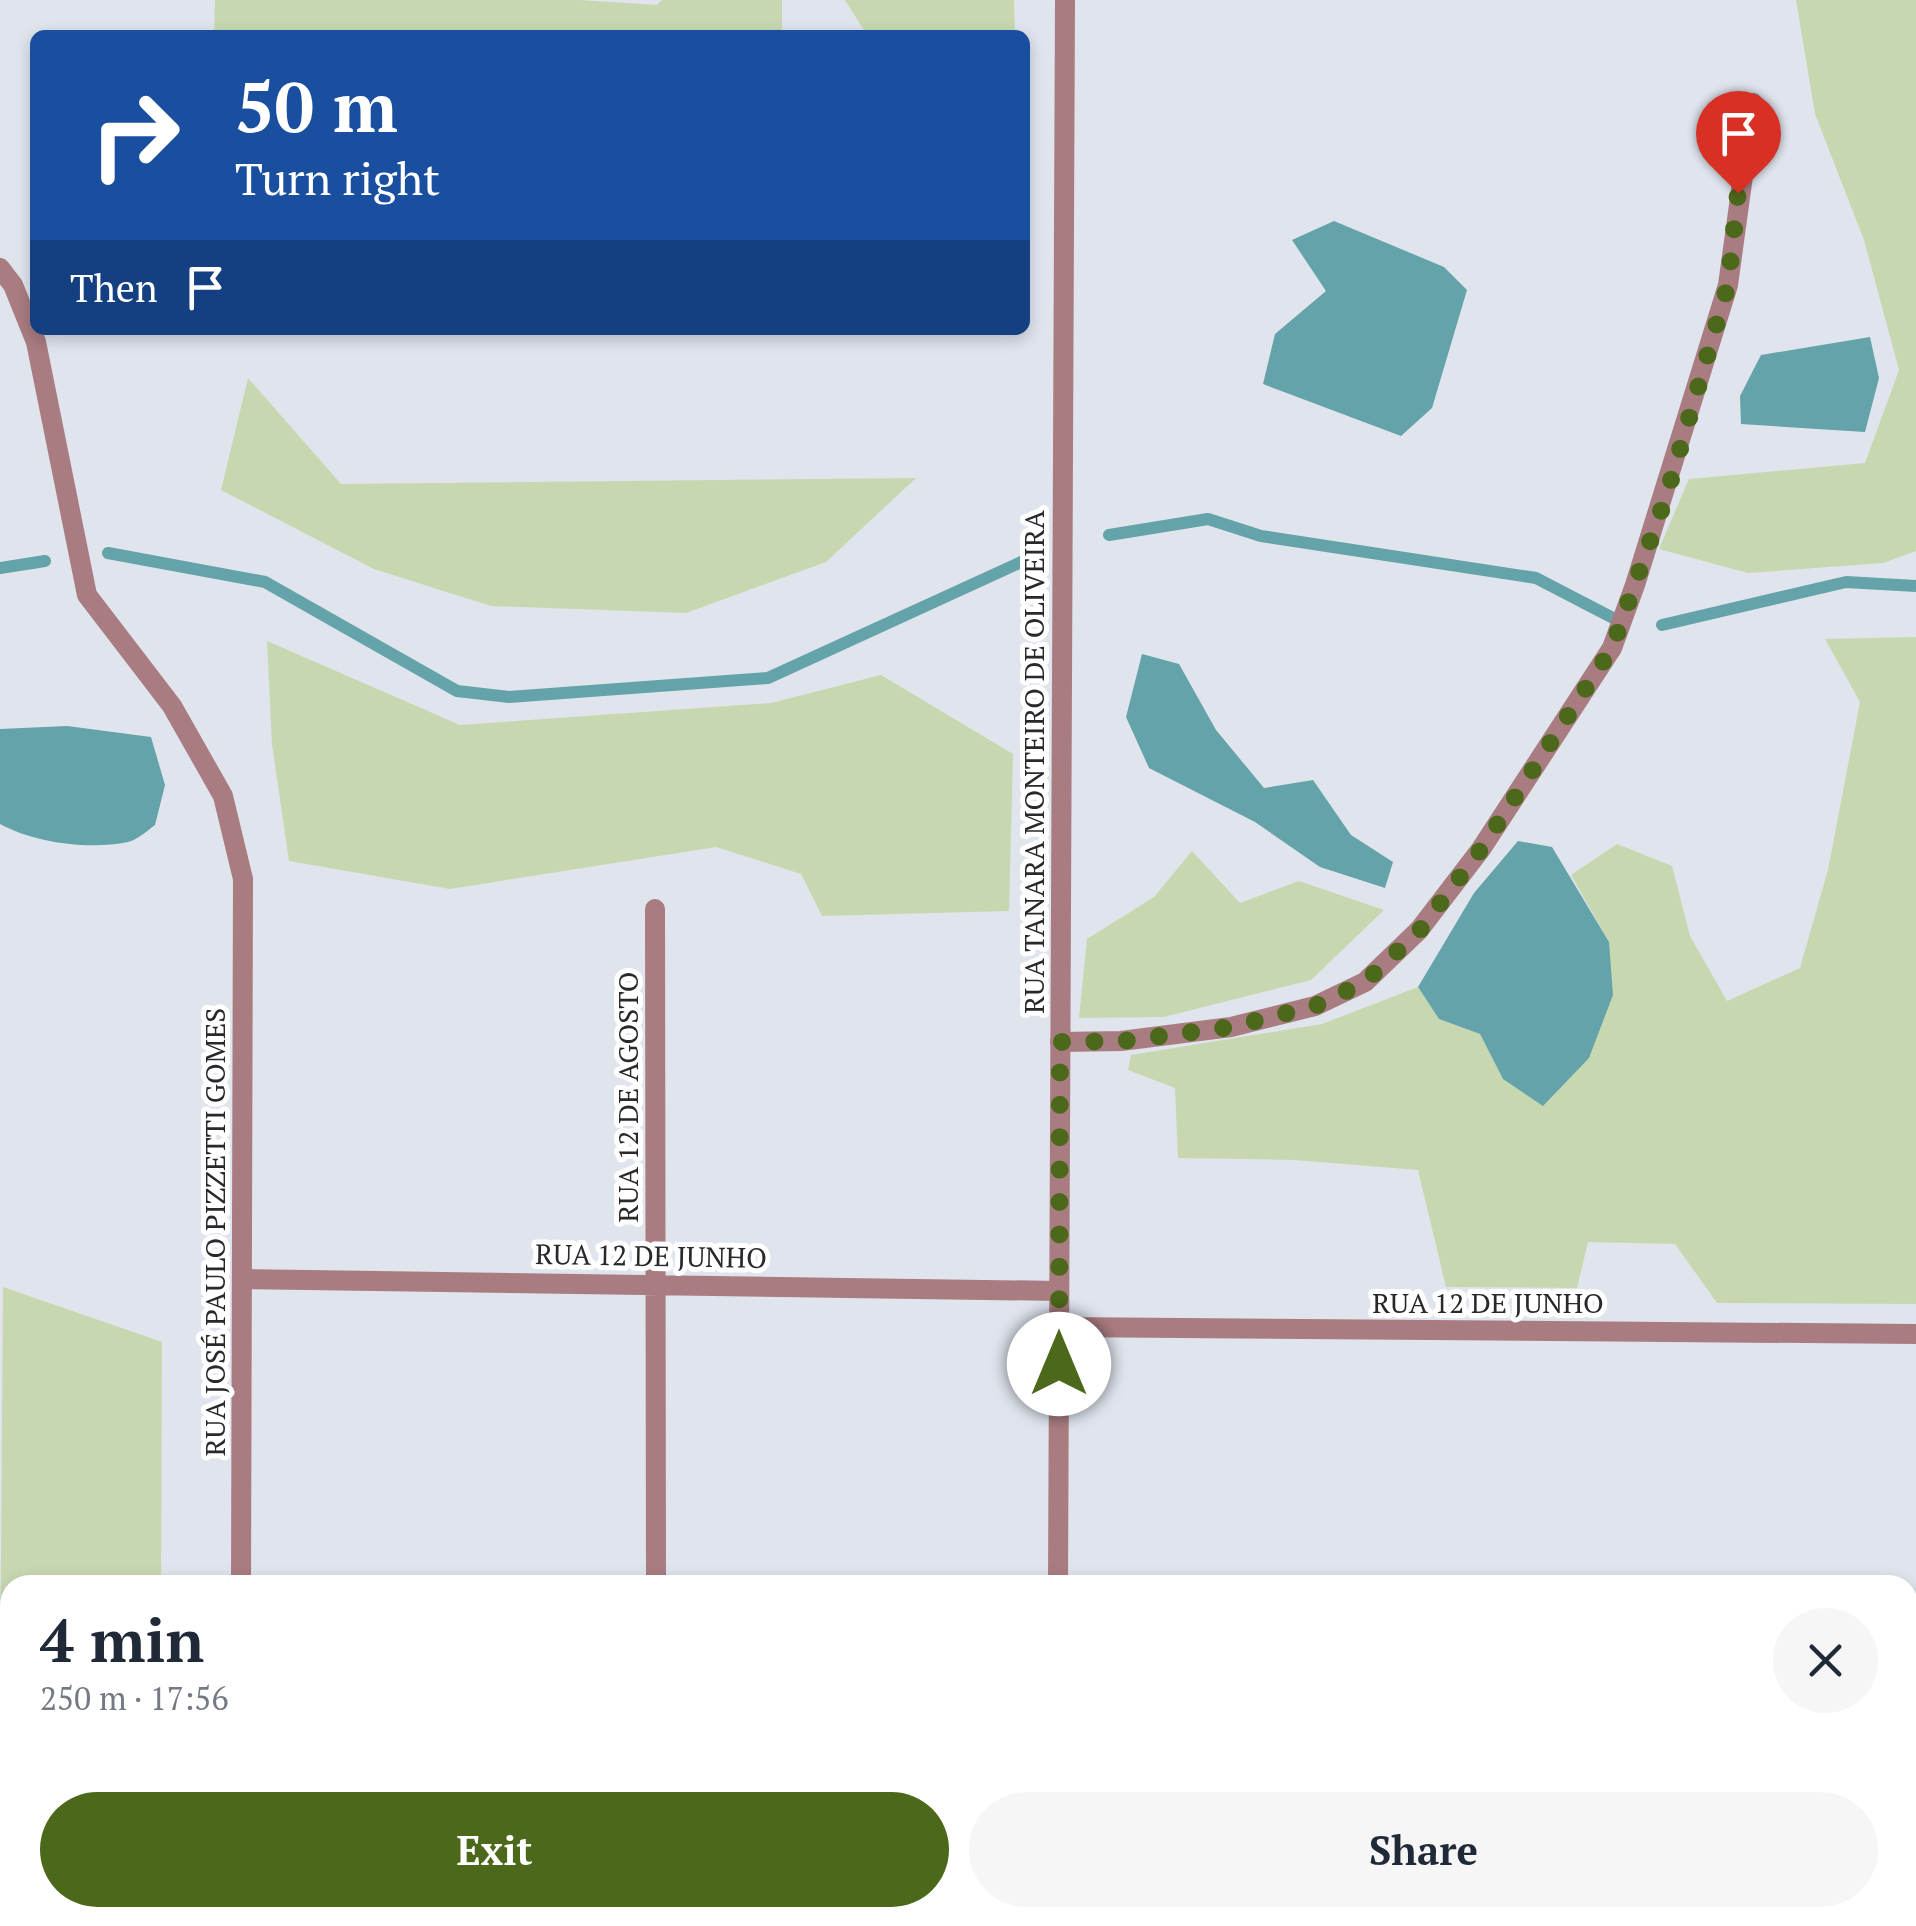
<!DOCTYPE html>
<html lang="en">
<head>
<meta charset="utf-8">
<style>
  body { margin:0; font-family:"PT Serif",serif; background:#f6f6f7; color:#1f2937; height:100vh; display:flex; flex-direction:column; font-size:38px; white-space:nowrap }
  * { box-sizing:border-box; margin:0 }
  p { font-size:32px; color:#747a83 }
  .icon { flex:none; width:55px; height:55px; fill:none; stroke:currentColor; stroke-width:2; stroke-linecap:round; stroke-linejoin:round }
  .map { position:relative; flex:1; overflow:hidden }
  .side { position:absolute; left:0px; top:1575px; width:1918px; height:352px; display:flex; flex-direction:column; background:#fff; border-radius:30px 30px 0 0; box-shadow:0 5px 15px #0003 }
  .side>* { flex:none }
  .top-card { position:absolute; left:30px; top:30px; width:1000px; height:305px; border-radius:15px; box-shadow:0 5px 15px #0003; background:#1a4fa0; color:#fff; overflow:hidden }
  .pin { position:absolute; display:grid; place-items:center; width:85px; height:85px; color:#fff; margin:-102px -42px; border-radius:50% 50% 50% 0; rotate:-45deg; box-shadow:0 0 10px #0007 }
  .pin .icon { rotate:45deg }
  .me { position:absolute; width:110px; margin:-55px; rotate:0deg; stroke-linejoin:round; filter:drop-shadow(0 0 8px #0008) }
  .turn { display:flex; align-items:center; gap:35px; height:210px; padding:0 40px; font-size:45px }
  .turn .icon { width:130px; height:130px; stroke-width:2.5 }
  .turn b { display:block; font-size:70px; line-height:85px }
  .then { display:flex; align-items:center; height:95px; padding:0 40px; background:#0003; gap:20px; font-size:38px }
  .round { display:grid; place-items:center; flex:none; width:105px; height:105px; border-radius:52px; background:#f6f6f7 }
  .summary { display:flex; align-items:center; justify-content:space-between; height:170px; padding:0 40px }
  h1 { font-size:60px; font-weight:600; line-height:75px }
  .button { display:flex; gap:20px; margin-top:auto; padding:20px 40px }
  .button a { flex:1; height:115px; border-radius:60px; background:#4c681a; color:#fff; font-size:40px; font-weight:600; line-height:115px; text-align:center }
  .button a+a { background:#f6f6f7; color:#1f2937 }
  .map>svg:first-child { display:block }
</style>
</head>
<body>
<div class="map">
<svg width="1916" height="1926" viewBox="0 0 1916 1926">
  <rect width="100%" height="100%" fill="#dfe4ed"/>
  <path fill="#c7d8b1" d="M215,0H579L657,5L662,0H782V35H214Z
    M845,0H1014L1015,35H867Z
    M1796,0H1916V551L1883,563L1748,573L1659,549L1689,479L1865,463L1899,370L1864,240L1815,114Z
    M248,378L341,484L916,478L826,562L686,613L491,606L374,569L221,490Z
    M1916,637V1304L1717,1303L1675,1244L1588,1242L1577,1288L1446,1287L1418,1170L1294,1160L1178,1158L1175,1088L1128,1070L1131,1055L1322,1024L1418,987L1439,1019L1480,1034L1503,1079L1609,942L1571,875L1617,844L1672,866L1690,936L1727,1001L1800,968L1828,870L1860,702L1825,639Z
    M267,641L460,725L771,703L881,675L1013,754L1009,911L822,916L801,874L716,847L450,889L289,861L272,744Z
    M1192,851L1240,903L1299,881L1384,910L1311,980L1164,1017L1079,1018L1087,939L1154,897Z
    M3,1287L162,1342L161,1585H10V1695L0,1696Z"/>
  <path fill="#64a3a9" d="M1334,221L1444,267L1467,290L1432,408L1401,436L1263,384L1275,334L1326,291L1292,240Z
    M1870,337L1879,378L1865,432L1741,424L1740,396L1761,355Z
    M1142,654L1179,664L1216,730L1264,788L1313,780L1351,835L1393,862L1385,888L1320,867L1255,822L1149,768L1126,717Z
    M67,726L151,737L165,785L155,825C147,831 137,840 128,842C88,850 35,843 0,824V729Z
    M1518,841L1552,847L1609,942L1613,995L1589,1058L1543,1106L1503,1079L1480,1034L1439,1019L1418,987L1474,893Z"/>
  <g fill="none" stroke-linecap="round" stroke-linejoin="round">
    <path stroke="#64a3a9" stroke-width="12" d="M1109,535L1208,519L1261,536L1536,578L1613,618
      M108,553L265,582L457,691L509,697L768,678L1030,558
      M0,568L45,561
      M1662,625L1846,582L1916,586"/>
    <path stroke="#a97c81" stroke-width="20" d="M0,268L13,285L36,342L87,595L172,706L223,796L243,879
      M1060,1042L1121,1041L1231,1027L1315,1006L1365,982L1419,930L1481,849L1612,648L1635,585L1728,285L1753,103"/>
    <path stroke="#a97c81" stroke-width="20" d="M655,909L656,1585
      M242,1279L1059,1291
      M1059,1327L1916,1334
      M241,1585L243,879
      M1058,1585L1065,0
      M1908,1752H1916
      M656,1918V1926
      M239,1926V1918
      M1056,1926V1918"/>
  </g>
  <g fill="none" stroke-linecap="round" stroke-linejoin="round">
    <path stroke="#4c681a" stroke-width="18" stroke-dasharray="0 32.4" d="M1059,1364L1060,1042L1122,1041L1231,1027L1315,1006L1365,982L1420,930L1482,848L1612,648L1666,497L1728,285L1738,193"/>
  </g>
  <g text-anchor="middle" stroke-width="10" stroke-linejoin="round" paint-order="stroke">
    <g font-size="28" fill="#28292d" stroke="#fff">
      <text transform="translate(1034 762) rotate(-90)" y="10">RUA TANARA MONTEIRO DE OLIVEIRA</text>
      <text transform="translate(628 1097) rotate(-90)" y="10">RUA 12 DE AGOSTO</text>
      <text transform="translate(215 1232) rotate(-90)" y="10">RUA JOSÉ PAULO PIZZETTI GOMES</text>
      <text transform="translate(651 1256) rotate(1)" y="10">RUA 12 DE JUNHO</text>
      <text x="1488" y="1313">RUA 12 DE JUNHO</text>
    </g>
  </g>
</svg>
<div class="pin" style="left:1738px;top:193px;background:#d93025"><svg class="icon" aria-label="arrive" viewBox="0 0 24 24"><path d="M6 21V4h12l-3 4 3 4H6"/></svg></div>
<svg class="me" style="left:1059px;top:1364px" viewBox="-20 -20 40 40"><circle r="19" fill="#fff"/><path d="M0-13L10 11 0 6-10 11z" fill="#4c681a"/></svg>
<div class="top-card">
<div class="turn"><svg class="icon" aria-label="right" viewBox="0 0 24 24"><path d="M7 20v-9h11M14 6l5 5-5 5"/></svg><div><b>50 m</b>Turn right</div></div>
<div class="then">Then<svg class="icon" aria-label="arrive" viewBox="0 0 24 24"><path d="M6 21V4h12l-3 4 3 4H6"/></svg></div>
</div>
<section class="side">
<div class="summary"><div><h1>4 min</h1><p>250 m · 17:56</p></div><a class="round"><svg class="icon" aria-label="close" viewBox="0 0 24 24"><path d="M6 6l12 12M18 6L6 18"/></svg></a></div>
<div class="button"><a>Exit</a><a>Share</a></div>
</section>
</div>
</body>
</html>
